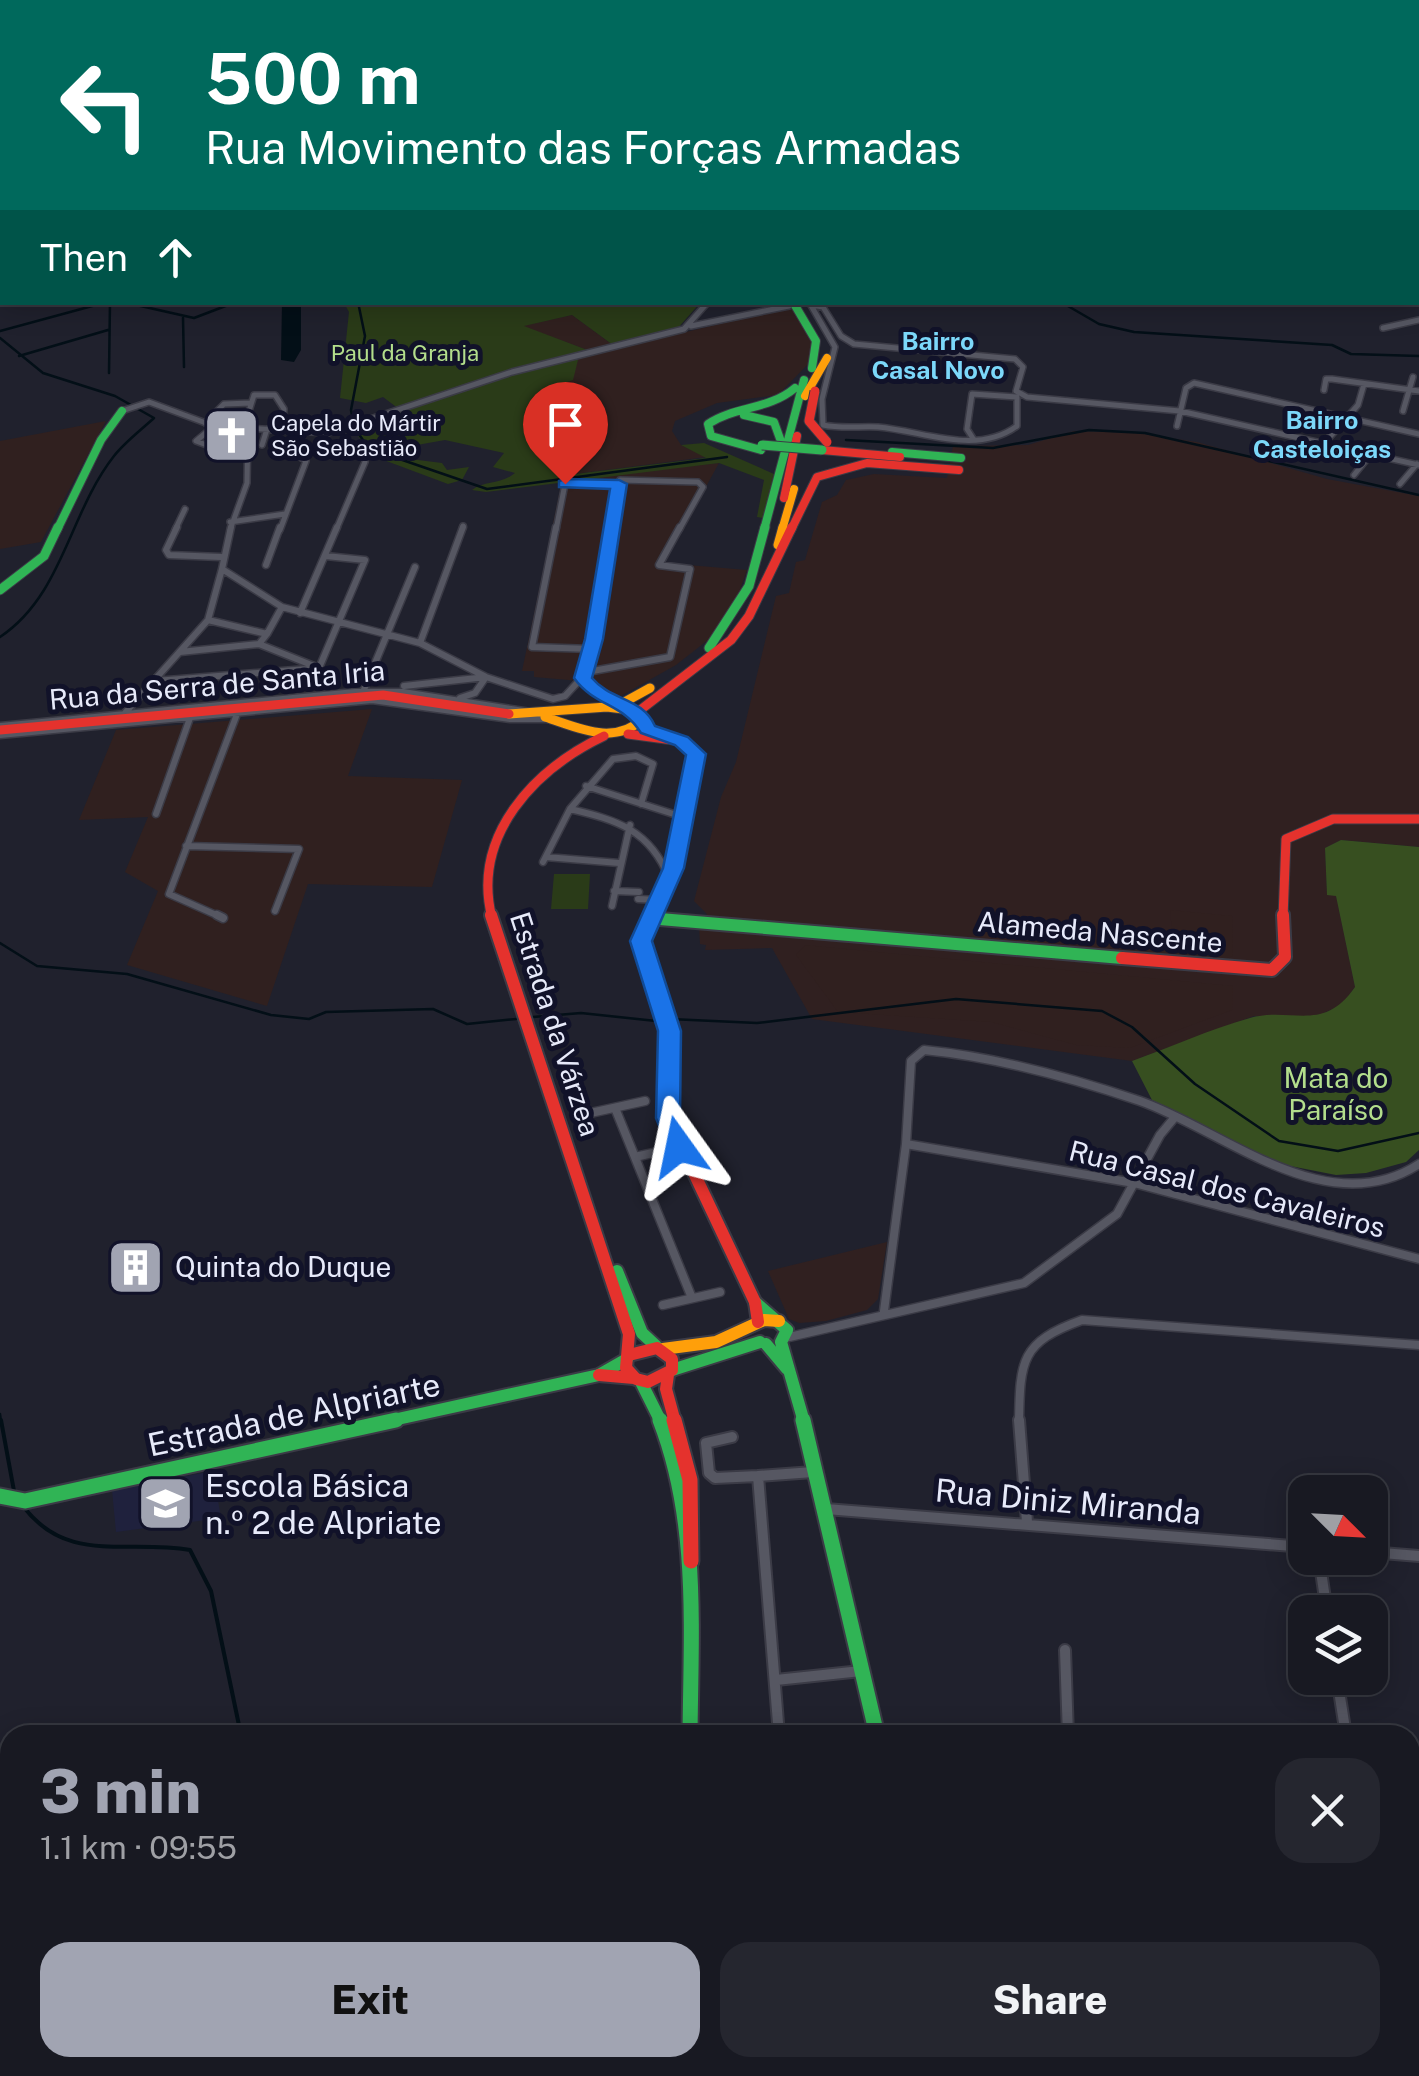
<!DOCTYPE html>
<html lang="en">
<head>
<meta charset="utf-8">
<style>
  body { margin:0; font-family:"Public Sans",sans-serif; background:#25262f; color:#f1f3f6; height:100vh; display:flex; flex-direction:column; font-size:38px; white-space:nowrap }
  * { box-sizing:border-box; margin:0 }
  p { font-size:32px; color:#9fa0a5 }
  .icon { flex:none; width:55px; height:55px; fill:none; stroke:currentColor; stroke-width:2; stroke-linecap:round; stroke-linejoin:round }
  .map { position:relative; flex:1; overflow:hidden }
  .details { position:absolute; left:0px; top:1725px; width:1420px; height:352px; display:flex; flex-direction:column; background:#181922; border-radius:30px 30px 0 0; box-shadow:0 5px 25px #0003,0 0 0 2px #363840 }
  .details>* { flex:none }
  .top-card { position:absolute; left:0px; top:0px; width:1420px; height:305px; box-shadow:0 5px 25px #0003,0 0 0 2px #363840; background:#00695c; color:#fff; overflow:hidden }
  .needle { width:65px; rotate:114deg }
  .buttons { position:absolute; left:1288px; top:1475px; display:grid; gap:20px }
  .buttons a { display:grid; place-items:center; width:100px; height:100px; border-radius:20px; background:#181922; box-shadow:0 5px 25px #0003,0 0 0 2px #363840; font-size:50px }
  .pin { position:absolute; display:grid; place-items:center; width:85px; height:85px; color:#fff; margin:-102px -42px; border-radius:50% 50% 50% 0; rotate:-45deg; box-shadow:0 0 10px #0007 }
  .pin .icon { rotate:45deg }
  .me { position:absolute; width:110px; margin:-55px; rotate:348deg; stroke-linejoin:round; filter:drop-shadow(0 0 8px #0008) }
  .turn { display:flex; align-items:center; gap:35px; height:210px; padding:0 40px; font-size:45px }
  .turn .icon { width:130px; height:130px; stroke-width:2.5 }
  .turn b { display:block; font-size:70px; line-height:85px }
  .then { display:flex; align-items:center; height:95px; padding:0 40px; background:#0003; gap:20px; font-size:38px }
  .round { display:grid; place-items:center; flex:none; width:105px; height:105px; border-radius:30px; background:#25262f }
  .head { display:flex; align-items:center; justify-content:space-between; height:170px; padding:0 40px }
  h1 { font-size:60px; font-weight:800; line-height:75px; color:#a1a4b2 }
  .button { display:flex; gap:20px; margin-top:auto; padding:20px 40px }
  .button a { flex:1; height:115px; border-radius:30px; background:#a1a4b2; color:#111; font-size:40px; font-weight:800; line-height:115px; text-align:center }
  .button a+a { background:#25262f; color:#f1f3f6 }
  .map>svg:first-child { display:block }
</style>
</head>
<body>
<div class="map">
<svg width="1419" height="2076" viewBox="0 0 1419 2076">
  <rect width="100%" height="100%" fill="#20212d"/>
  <path fill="#302020" d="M1074,431L1137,433L1197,442L1327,479L1419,496V847L1341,840L1325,848L1327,894L1336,895L1355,987L1343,1004L1322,1014L1302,1018L1254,1016L1132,1061L812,1019L772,948L705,950L706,945L700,944L699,926L707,914L694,901L721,797L736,762L776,596L789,593L796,562L805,560L822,502L837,495L846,480L874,474L947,478L953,446L1028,445Z
    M887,1242L878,1299L867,1310L826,1321L799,1323L789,1319L768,1271Z"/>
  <path fill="#30201f" d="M791,307L815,345L811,361L778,395L717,403L675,421L672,431L681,445L706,457L567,475L584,390L559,385L572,377L578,360L572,359Z
    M572,315L613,345L590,351L522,326Z
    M106,421L41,542L0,549V441Z
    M719,463L664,563L747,570L733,609L713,636L676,665L619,697L603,694L592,682L534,677V671H522L562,480Z
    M372,709L348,776L462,780L432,887L308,884L267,1006L127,965L158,891L125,872L148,817L79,820L116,730Z
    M1170,910L1232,916L1233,956L1222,960L1174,953Z
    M805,945L1233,986L1232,1010L1130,1048L1076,1045L991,1022L838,1012L796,955Z"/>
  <path fill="#1f213d" d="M213,1471L221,1518L116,1532L112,1490Z"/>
  <path fill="#2a3b18" d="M344,303H700L677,329L613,345L572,315L524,326L590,351L521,366L399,409L383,397L366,403L340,398L349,312Z
    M572,359L578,360L573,380L559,385L585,390L567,475L706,458L681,445L704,443L774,474L763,518L757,517L764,480L719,463L486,492L472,490C485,480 501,485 515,473L493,467L504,453L445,440L417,445L410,459L442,463L447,470L469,467L462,480L448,484L373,456L352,428L514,373Z
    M554,874H590L588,909H551Z"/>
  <path fill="#374f20" d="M1341,840L1419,847V1150L1406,1162L1366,1173L1336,1175L1280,1164L1152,1100L1132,1061C1171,1047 1210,1029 1250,1018C1291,1006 1323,1034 1355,987L1336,896L1327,895L1325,848Z"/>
  <path fill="#030f17" d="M282,302L301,306V350L294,362L281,360Z"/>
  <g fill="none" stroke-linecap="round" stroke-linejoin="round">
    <path stroke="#030f17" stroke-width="2.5" d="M1418,44V52
      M123,302L194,318L236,302
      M340,302L351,305
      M358,302L365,336L351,410L354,427L365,443L382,453L487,489L727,457
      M1061,302L1099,324L1134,332L1332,345L1351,354L1419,356
      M183,318L184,367
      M0,331L107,302
      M0,338L43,373L115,396L154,418C141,430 125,442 114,456C69,513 63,595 0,637
      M19,356L108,330
      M109,373L110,302
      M846,440L993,448L1089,430L1145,433L1419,495
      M0,943L37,966L127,974L271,1015L309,1019L326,1012L433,1009L467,1024L516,1019
      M533,1017L581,1013L656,1021
      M670,1019L757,1023L956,999L1102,1011L1132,1027L1195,1084L1279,1141L1338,1151L1419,1133
      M0,1414L1,1422"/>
    <path stroke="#030f17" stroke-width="4" d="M1,1420L14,1491
      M23,1506C67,1565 126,1539 190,1550L211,1591L241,1735
      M294,2068L295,2076
      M649,2068L668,2076"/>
    <path fill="#030f17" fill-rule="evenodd" d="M0,0H60L0,3Z
      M1418,85H1419V89H1418Z"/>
    <defs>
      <path id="street-far3" d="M809,302L835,347L822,399L823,425C842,429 860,426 878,427C924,431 976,456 1017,426V397L972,394L967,429L974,440
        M811,305L823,307L841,336L854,344L1015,359L1023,367L1016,391L1027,397L1180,411L1419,465
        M691,326L789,306
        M1383,328L1419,320
        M1324,390L1326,379H1332L1419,391
        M122,411L149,402L214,426L328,433L512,372L684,329L708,302
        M1403,411L1413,377
        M214,414L248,413
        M205,423L224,404L251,403
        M214,426L196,441L212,447L244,444
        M1177,426L1186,388L1194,383L1419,434
        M244,427L254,395H275L284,409L282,431
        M262,445L267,429
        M1312,457L1358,405L1364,384
        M1354,475L1371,454
        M1400,484L1417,464
        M230,522L285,514
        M175,530L185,509
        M230,530L247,483L248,428
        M280,530L306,461L295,454
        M336,530L365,462
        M462,530L463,526
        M556,530L565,484H619
        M611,530L620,480L698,482L703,487L679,530"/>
      <path id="street-far2" d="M177,527L166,550L169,555L221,557
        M231,527L222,569L282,607L420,643L486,677L553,699L565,696L587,672
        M556,527L532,647L592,649
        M266,565L280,527
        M300,613L337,527
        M267,634L282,607
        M420,643L463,527
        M259,644L319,668
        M180,652L259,644L267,634L208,620
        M319,668L365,560L326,556
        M587,672L612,527
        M587,672L670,657L690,569L659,565L680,527
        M583,678L594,692L614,703
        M155,681L319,668
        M404,686L486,677
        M363,692L415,567
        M460,698L475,693L486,677
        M125,713L208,620L222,569
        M0,726L355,692H403L537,713
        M0,735L372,700L510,719H556
        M586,786L686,818
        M570,809C617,820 650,830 669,878
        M156,814L190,718
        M186,846L299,849L275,911
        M546,857L619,863
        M543,862L570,809L613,759L636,756L653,764L641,804
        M614,891L639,892
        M638,899L659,900
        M612,906L630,825
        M223,918L169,894L237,714"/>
      <path id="street-far1" d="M217,915L223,918
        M615,1108L692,1298
        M586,1114L645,1101
        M906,1144L1134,1183L1419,1259
        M635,1157L679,1147
        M663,1305L720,1292
        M884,1311L906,1144L911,1061L924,1050C996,1057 1072,1078 1140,1101C1223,1130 1327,1224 1419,1164
        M785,1338L1024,1283L1117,1214L1160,1135L1175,1117
        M1019,1422C1020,1360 1021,1342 1082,1320L1419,1345"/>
      <path id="street" d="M1019,1420L1027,1522
        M732,1437L706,1443L709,1473L715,1478L758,1476
        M826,1509L1305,1547
        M1370,1552L1419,1556
        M1319,1558L1327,1612
        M1065,1650L1068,1735
        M1337,1678L1346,1735
        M776,1680L861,1671
        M779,1735L758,1476L813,1472
        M1410,1953L1419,1957
        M1110,2068L1115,2076
        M1236,2068L1239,2076
        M1348,2068L1350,2076"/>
      <path id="fast-far4" d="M964,0L968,2
        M1371,0L1379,2"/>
      <path id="fast-far3" d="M793,302L816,341L812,368
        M744,415L774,422L783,447
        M761,450L711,436L708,424C735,406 769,410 795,388
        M892,452L961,458
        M57,530L101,440L122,411
        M764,530L804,380"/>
      <path id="fast-far2" d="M0,590L44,556L58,527
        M709,648L749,586L765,527"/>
      <path id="fast-far1" d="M648,918L1122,958
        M617,1271L642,1333L656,1346
        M755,1302L787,1330L781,1342
        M781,1342L804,1422
        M766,1344L787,1369
        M672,1370L760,1342
        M641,1382L661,1422
        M384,1422L599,1375L627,1359"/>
      <path id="fast" d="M660,1420C699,1520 691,1629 690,1735
        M803,1420L877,1735
        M0,1496L25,1501L396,1420
        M977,2068L980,2076"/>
      <path id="slow-far4" d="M1375,1L1387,0"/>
      <path id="slow-far3" d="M805,396L827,358
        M782,530L794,489"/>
      <path id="slow-far2" d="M778,545L783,527
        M621,704L650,688
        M509,714L607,707L639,711L643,719C613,746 579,728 545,717"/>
      <path id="slow-far1" d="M663,1349L716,1342L764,1320L779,1321"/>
      <path id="slow" d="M695,2068L696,2076"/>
      <path id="jam-far4" d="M1409,0L1419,1
        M1262,2L1270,0
        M1285,2L1292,0
        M1303,2L1310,0"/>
      <path id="jam-far3" d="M822,450L900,457
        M784,498L797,436
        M791,530L817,477L867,463L959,470"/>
      <path id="jam-far2" d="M639,711L731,640L749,616L792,527
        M0,730L383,695L509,714
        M628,734L681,741L696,754L673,867L651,918
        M492,918C471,835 535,769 604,736
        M1283,918L1286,839L1333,819H1419"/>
      <path id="jam-far1" d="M491,915L629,1334L626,1368L636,1379L648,1382L672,1370V1359L657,1348L629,1355
        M652,915L641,941L669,1031L668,1118L755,1302L758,1322
        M1122,958L1272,970L1285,957L1283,915
        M599,1375L634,1378
        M668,1375L666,1389L675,1422"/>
      <path id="jam" d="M674,1420L690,1480L691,1561"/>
    </defs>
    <use href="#street-far3" stroke="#3b3b46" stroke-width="8"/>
    <use href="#street-far2" stroke="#3b3b46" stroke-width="9"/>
    <use href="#street-far1" stroke="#3b3b46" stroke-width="11"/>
    <use href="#street" stroke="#3b3b46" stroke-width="14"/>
    <use href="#fast-far4" stroke="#3b3b46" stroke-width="6"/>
    <use href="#fast-far3" stroke="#3b3b46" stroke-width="10"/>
    <use href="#fast-far2" stroke="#3b3b46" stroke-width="11"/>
    <use href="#fast-far1" stroke="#3b3b46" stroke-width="16"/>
    <use href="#fast" stroke="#3b3b46" stroke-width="19"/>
    <use href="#slow-far4" stroke="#3b3b46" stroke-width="6"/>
    <use href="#slow-far3" stroke="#3b3b46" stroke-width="10"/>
    <use href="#slow-far2" stroke="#3b3b46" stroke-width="11"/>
    <use href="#slow-far1" stroke="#3b3b46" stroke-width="16"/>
    <use href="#slow" stroke="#3b3b46" stroke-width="19"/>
    <use href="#jam-far4" stroke="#3b3b46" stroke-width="6"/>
    <use href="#jam-far3" stroke="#3b3b46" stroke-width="10"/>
    <use href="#jam-far2" stroke="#3b3b46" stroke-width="11"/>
    <use href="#jam-far1" stroke="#3b3b46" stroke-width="16"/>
    <use href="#jam" stroke="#3b3b46" stroke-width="19"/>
    <use href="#street-far3" stroke="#565762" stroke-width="5"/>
    <use href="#street-far2" stroke="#565762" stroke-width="6"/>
    <use href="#street-far1" stroke="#565762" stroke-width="8"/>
    <use href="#street" stroke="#565762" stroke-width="10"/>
    <use href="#fast-far4" stroke="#30b455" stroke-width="5"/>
    <use href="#fast-far3" stroke="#30b455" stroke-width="8"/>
    <use href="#fast-far2" stroke="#30b455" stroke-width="9"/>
    <use href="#fast-far1" stroke="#30b455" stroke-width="12"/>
    <use href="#fast" stroke="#30b455" stroke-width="15"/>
    <use href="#slow-far4" stroke="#ff9f0a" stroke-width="5"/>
    <use href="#slow-far3" stroke="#ff9f0a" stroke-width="8"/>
    <use href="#slow-far2" stroke="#ff9f0a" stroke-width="9"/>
    <use href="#slow-far1" stroke="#ff9f0a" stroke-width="12"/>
    <use href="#slow" stroke="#ff9f0a" stroke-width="15"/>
    <use href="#jam-far4" stroke="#e5322d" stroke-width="5"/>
    <use href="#jam-far3" stroke="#e5322d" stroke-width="8"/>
    <use href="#jam-far2" stroke="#e5322d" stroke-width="9"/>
    <use href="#jam-far1" stroke="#e5322d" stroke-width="12"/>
    <use href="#jam" stroke="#e5322d" stroke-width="15"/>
    <defs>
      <path id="fast-bridge" d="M762,445L822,450"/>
      <path id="jam-bridge" d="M815,391L809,421L827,442"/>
    </defs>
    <use href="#fast-bridge" stroke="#3b3b46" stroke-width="11" stroke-linecap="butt"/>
    <use href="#jam-bridge" stroke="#3b3b46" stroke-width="11" stroke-linecap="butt"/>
    <use href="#fast-bridge" stroke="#30b455" stroke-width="9"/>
    <use href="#jam-bridge" stroke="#e5322d" stroke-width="9"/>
  </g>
  <path fill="#1a73e8" stroke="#114b97" stroke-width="2.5" d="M565,479L619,480L627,484L603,639L592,678C611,701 642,697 655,726L688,737L706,754L684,868L652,941L681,1031L680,1118L691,1147L679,1155L670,1153L656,1118L658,1031L630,941L663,868L686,755L675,745L641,733C623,703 595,707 574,678L585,639L610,489L559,487V481Z"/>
  <defs>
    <symbol id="church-square" viewBox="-11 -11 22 22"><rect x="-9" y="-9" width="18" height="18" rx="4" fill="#a1a4b2" stroke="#111229"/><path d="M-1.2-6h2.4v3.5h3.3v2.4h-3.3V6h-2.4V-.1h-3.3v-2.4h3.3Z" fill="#fff"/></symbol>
    <symbol id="building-square" viewBox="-11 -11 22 22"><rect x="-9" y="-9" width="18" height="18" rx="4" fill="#a1a4b2" stroke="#111229"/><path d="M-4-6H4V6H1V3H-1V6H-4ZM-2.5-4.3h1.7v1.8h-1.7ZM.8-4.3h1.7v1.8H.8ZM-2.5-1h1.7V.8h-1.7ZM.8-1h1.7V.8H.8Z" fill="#fff"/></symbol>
    <symbol id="school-square" viewBox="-11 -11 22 22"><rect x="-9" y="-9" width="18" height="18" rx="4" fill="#a1a4b2" stroke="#111229"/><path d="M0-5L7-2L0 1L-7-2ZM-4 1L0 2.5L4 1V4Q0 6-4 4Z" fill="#fff"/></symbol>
  </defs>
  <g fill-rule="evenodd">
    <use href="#church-square" x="200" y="404" width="63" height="63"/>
    <use href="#building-square" x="104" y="1236" width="63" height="63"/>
    <use href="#school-square" x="134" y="1472" width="63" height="63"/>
  </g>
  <g text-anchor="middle" stroke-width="10" stroke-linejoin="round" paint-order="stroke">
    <g font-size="22" fill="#b3de8c" stroke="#111229">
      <text x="405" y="361">Paul da Granja</text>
    </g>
    <g font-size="22" fill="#e7eafa" stroke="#111229" text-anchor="start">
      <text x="271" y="431">Capela do Mártir<tspan x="271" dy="25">São Sebastião</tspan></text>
    </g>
    <g font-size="25" font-weight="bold" fill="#7cd8fa" stroke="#111229">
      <text x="938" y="350">Bairro<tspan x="938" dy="29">Casal Novo</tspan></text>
      <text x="1322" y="429">Bairro<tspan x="1322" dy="29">Casteloiças</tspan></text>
    </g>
    <g font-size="28" fill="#e7eafa" stroke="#111229">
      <text transform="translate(217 685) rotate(-5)" y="10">Rua da Serra de Santa Iria</text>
      <text transform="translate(1100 932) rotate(5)" y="10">Alameda Nascente</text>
      <text transform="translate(555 1024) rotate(72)" y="10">Estrada da Várzea</text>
      <text transform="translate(1227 1189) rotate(14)" y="10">Rua Casal dos Cavaleiros</text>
    </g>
    <g font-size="28" fill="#b3de8c" stroke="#111229">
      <text x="1336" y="1088">Mata do<tspan x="1336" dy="32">Paraíso</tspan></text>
    </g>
    <g font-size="28" fill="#e7eafa" stroke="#111229" text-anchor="start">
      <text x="175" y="1277">Quinta do Duque</text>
    </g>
    <g font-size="32" fill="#e7eafa" stroke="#111229">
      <text transform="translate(294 1415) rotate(-12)" y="11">Estrada de Alpriarte</text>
      <text transform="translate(1068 1502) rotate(5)" y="11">Rua Diniz Miranda</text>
    </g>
    <g font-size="32" fill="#e7eafa" stroke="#111229" text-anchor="start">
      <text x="205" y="1497">Escola Básica<tspan x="205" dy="37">n.º 2 de Alpriate</tspan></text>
    </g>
  </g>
</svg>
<div class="buttons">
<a><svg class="needle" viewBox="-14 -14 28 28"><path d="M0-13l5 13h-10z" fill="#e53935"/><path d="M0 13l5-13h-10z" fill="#9fa0a5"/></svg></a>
<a><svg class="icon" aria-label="layers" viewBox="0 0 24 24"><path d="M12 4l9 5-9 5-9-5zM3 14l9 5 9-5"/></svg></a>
</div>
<div class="pin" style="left:565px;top:484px;background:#d93025"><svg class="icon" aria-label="arrive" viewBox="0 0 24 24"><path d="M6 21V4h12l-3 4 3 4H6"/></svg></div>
<svg class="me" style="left:679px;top:1147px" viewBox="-20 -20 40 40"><path d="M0-17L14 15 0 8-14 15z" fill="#1a73e8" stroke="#fff" stroke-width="4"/></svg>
<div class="top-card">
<div class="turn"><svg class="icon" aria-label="left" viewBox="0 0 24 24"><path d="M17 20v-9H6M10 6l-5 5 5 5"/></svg><div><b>500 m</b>Rua Movimento das Forças Armadas</div></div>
<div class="then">Then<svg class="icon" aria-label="ahead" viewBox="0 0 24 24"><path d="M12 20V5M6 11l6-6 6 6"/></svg></div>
</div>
<section class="details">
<div class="head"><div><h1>3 min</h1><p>1.1 km · 09:55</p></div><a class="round"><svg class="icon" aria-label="close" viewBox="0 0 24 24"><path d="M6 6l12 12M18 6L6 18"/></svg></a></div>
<div class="button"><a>Exit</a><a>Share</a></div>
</section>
</div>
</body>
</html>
